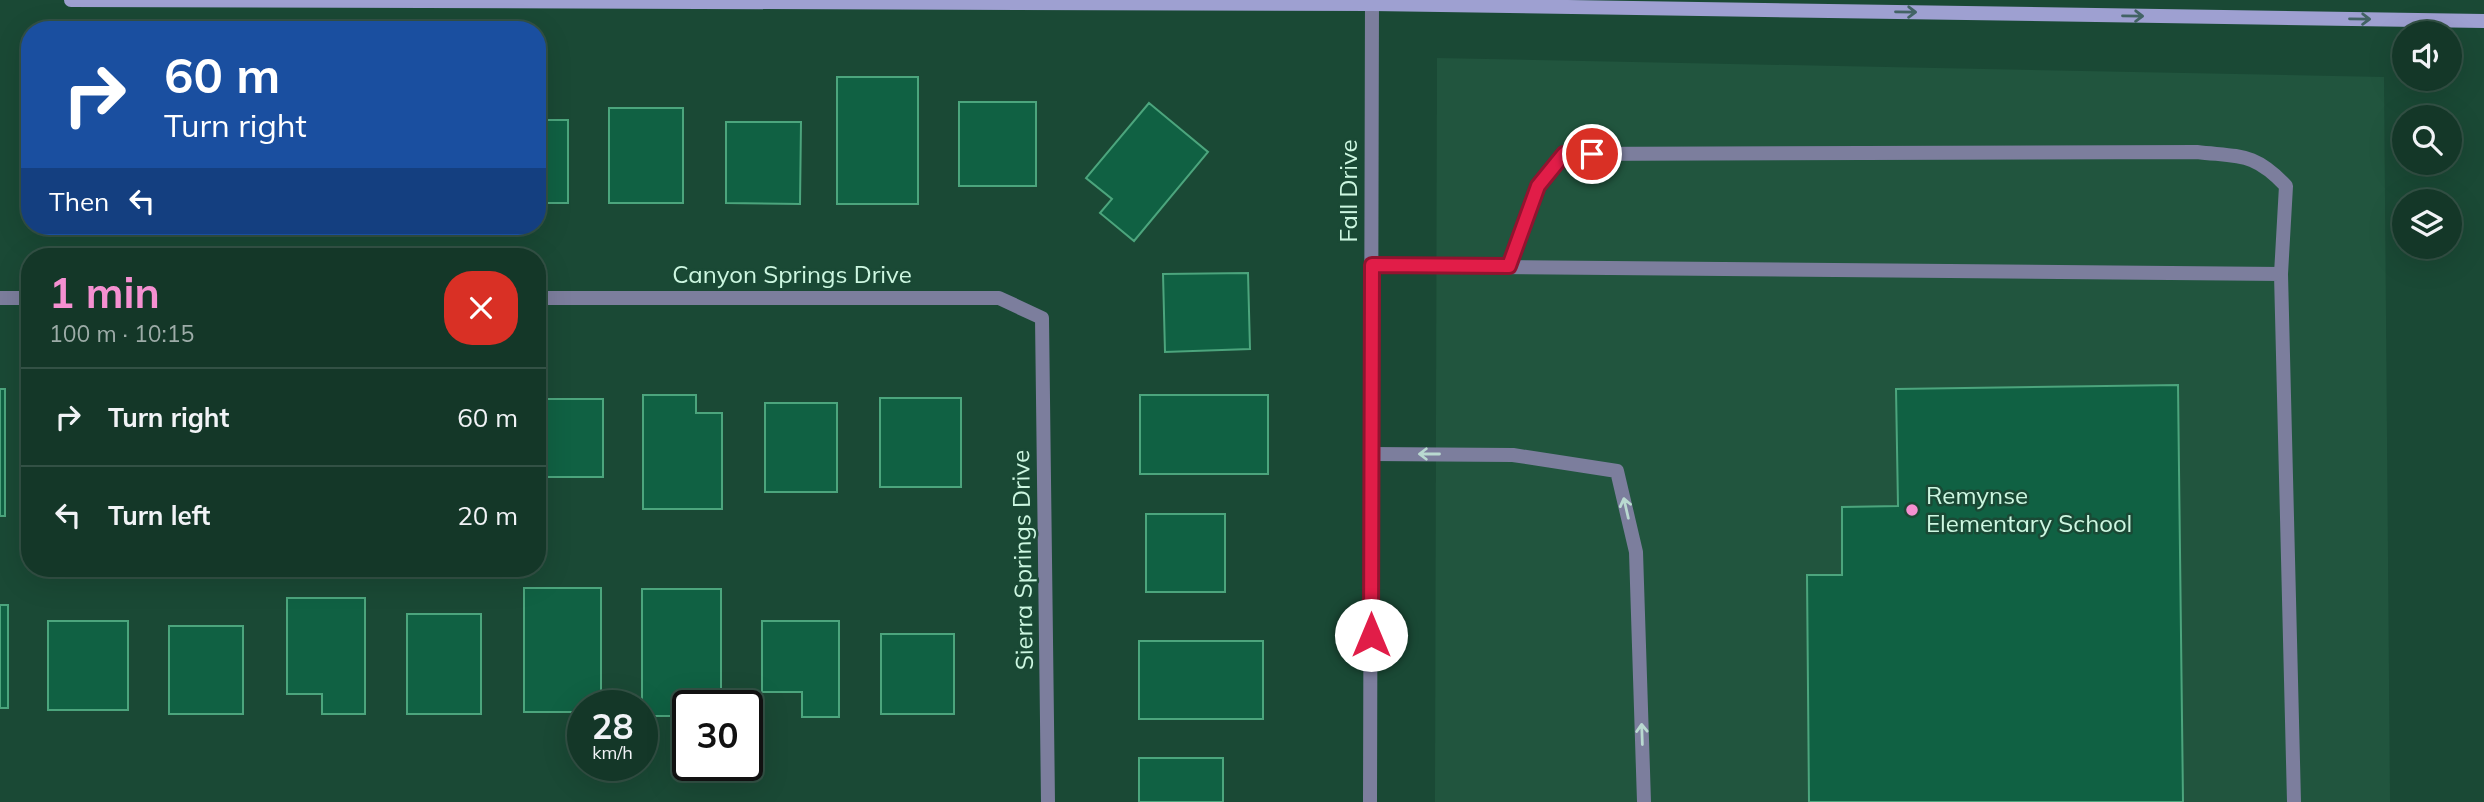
<!DOCTYPE html>
<html lang="en">
<head>
<meta charset="utf-8">
<style>
  body { margin:0; font-family:Mulish,sans-serif; background:#1d3f30; color:#f1f3f6; height:100vh; display:flex; flex-direction:column; font-size:26px; white-space:nowrap }
  * { box-sizing:border-box; margin:0 }
  p { font-size:23px; color:#9daca8 }
  .icon { flex:none; width:38px; height:38px; fill:none; stroke:currentColor; stroke-width:2; stroke-linecap:round; stroke-linejoin:round }
  .map { position:relative; flex:1; overflow:hidden }
  .details { position:absolute; left:21px; top:248px; width:525px; height:329px; display:flex; flex-direction:column; background:#143728; border-radius:28px; box-shadow:0 7px 28px #0002,0 0 0 2px #335145 }
  .details>* { flex:none }
  .banner { position:absolute; left:21px; top:21px; width:525px; height:214px; border-radius:28px; box-shadow:0 7px 28px #0002,0 0 0 2px #335145; background:#1a4fa0; color:#fff; overflow:hidden }
  .controls { position:absolute; left:2392px; top:21px; display:grid; gap:14px }
  .controls a { display:grid; place-items:center; width:70px; height:70px; border-radius:50%; background:#143728; box-shadow:0 7px 28px #0002,0 0 0 2px #335145; font-size:35px }
  .speed { position:absolute; left:567px; top:690px; display:flex; gap:14px; font-size:35px; font-weight:700; text-align:center }
  .speed>* { display:grid; place-content:center; width:91px; height:91px; border-radius:50%; background:#143728; box-shadow:0 7px 28px #0002,0 0 0 2px #335145; line-height:1 }
  .speed small { font-size:18px; font-weight:400 }
  .speed .limit { border:4px solid #111; border-radius:10px; background:#fff; color:#111 }
  .pin { position:absolute; display:grid; place-items:center; width:60px; height:60px; color:#fff; margin:-30px; border:4px solid #fff; border-radius:50%; box-shadow:0 2px 7px #0007 }
  .me { position:absolute; width:77px; margin:-38px; rotate:0deg; stroke-linejoin:round; filter:drop-shadow(0 0 5px #0008) }
  .turn { display:flex; align-items:center; gap:24px; height:147px; padding:0 28px; font-size:32px }
  .turn .icon { width:91px; height:91px; stroke-width:2.5 }
  .turn b { display:block; font-size:49px; line-height:60px }
  .then { display:flex; align-items:center; height:66px; padding:0 28px; background:#0003; gap:14px; font-size:26px }
  .round { display:grid; place-items:center; flex:none; width:74px; height:74px; border-radius:28px; background:#1d3f30 }
  .overview { display:flex; align-items:center; justify-content:space-between; height:119px; padding:0 28px }
  h1 { font-size:42px; font-weight:700; line-height:52px; color:#f590d1 }
  ul { padding:0; list-style:none }
  li { display:flex; align-items:center; gap:21px; height:98px; padding:0 28px; border-top:2px solid #335145 }
  li div { flex:1 }
  li b { display:block; font-size:26px }
  li em { font-style:normal }
  .map>svg:first-child { display:block }
</style>
</head>
<body>
<div class="map">
<svg width="2484" height="802" viewBox="0 0 2484 802">
  <rect width="100%" height="100%" fill="#1a4935"/>
  <path fill="#21553e" d="M1437,58L2384,77L2390,802H1435Z"/>
  <path fill="#106143" stroke="#4ca57d" stroke-width="2" d="M837,77H918V204H837Z
    M959,102H1036V186H959Z
    M1149,103L1208,152L1134,241L1100,213L1112,199L1086,178Z
    M609,108H683V203H609Z
    M26,113H30V199H26Z
    M537,120H568V203H537Z
    M726,122H801L800,204L726,203Z
    M1248,273L1250,349L1165,352L1163,274Z
    M2178,385L2183,802H1809L1807,575H1842V507L1898,506L1896,389Z
    M0,389H5V516H0Z
    M643,395H696V413H722V509H643Z
    M1140,395H1268V474H1140Z
    M880,398H961V487H880Z
    M537,399H603V477H537Z
    M765,403H837V492H765Z
    M1146,514H1225V592H1146Z
    M524,588H601V705H583V712H524Z
    M642,589H721V705H688V716H642Z
    M287,598H365V714H322V694H287Z
    M0,605H8V708H0Z
    M407,614H481V714H407Z
    M48,621H128V710H48Z
    M762,621H839V717H802V692H762Z
    M169,626H243V714H169Z
    M881,634H954V714H881Z
    M1139,641H1263V719H1139Z
    M1139,758H1223V802H1139Z"/>
  <g fill="none" stroke-linecap="round" stroke-linejoin="round">
    <path stroke="#7c7e9d" stroke-width="14" d="M1372,266L2281,274L2294,802
      M1509,266L1538,186L1565,154L2197,152C2240,157 2254,152 2286,186L2281,274
      M1372,454L1513,455L1617,471L1636,552L1644,802"/>
    <path stroke="#7c7e9d" stroke-width="14" d="M0,298H30
      M537,298H999L1042,318L1048,802
      M1370,802L1372,0"/>
    <path stroke="#9ea0d1" stroke-width="14" d="M71,0L1372,4L2484,21"/>
  </g>
  <defs><path id="oneway-shaft" d="M-6 0H5M1.5-3L5.5 0L1.5 3" fill="none" stroke-width="1.6" stroke-linecap="round" stroke-linejoin="round" transform="scale(1.75)"/></defs>
  <g stroke="#426364">
    <use href="#oneway-shaft" transform="translate(1906 12) rotate(1)"/>
    <use href="#oneway-shaft" transform="translate(2133 16) rotate(1)"/>
    <use href="#oneway-shaft" transform="translate(2360 19) rotate(1)"/>
  </g>
  <g stroke="#b9d9d0">
    <use href="#oneway-shaft" transform="translate(1429 454) rotate(-180)"/>
    <use href="#oneway-shaft" transform="translate(1626 508) rotate(-103)"/>
    <use href="#oneway-shaft" transform="translate(1642 734) rotate(-92)"/>
  </g>
  <g fill="none" stroke-linecap="round" stroke-linejoin="round">
    <defs>
      <path id="route" d="M1371,635L1372,265L1509,266L1538,186L1564,154H1592"/>
    </defs>
    <use href="#route" stroke="#92132f" stroke-width="18"/>
    <use href="#route" stroke="#e11d48" stroke-width="12"/>
  </g>
  <circle fill="#f590d1" stroke="#1a4935" stroke-width="2.5" cx="1912" cy="510" r="7"/>
  <g text-anchor="middle" stroke-width="5" stroke-linejoin="round" paint-order="stroke">
    <g font-size="24" fill="#cdf7e1" stroke="#1a4935">
      <text transform="translate(1349 191) rotate(-90)" y="8">Fall Drive</text>
      <text x="792" y="283">Canyon Springs Drive</text>
      <text transform="translate(1023 560) rotate(-91)" y="8">Sierra Springs Drive</text>
    </g>
    <g font-size="24" fill="#cdf7e1" stroke="#1a4935" text-anchor="start">
      <text x="1926" y="504">Remynse<tspan x="1926" dy="28">Elementary School</tspan></text>
    </g>
  </g>
</svg>
<div class="controls">
<a><svg class="icon" aria-label="sound" viewBox="0 0 24 24"><path d="M4 9h4l5-4v14l-5-4H4zM17 9q2 3 0 6"/></svg></a>
<a><svg class="icon" aria-label="search" viewBox="0 0 24 24"><circle cx="10" cy="10" r="6"/><path d="M15 15l6 6"/></svg></a>
<a><svg class="icon" aria-label="layers" viewBox="0 0 24 24"><path d="M12 4l9 5-9 5-9-5zM3 14l9 5 9-5"/></svg></a>
</div>
<div class="speed"><div>28<small>km/h</small></div><div class="limit">30</div></div>
<div class="pin" style="left:1592px;top:154px;background:#d93025"><svg class="icon" aria-label="arrive" viewBox="0 0 24 24"><path d="M6 21V4h12l-3 4 3 4H6"/></svg></div>
<svg class="me" style="left:1371px;top:635px" viewBox="-20 -20 40 40"><circle r="19" fill="#fff"/><path d="M0-13L10 11 0 6-10 11z" fill="#e11d48"/></svg>
<div class="banner">
<div class="turn"><svg class="icon" aria-label="right" viewBox="0 0 24 24"><path d="M7 20v-9h11M14 6l5 5-5 5"/></svg><div><b>60 m</b>Turn right</div></div>
<div class="then">Then<svg class="icon" aria-label="left" viewBox="0 0 24 24"><path d="M17 20v-9H6M10 6l-5 5 5 5"/></svg></div>
</div>
<section class="details">
<div class="overview"><div><h1>1 min</h1><p>100 m · 10:15</p></div><a class="round" style="background:#d93025;color:#fff"><svg class="icon" aria-label="close" viewBox="0 0 24 24"><path d="M6 6l12 12M18 6L6 18"/></svg></a></div>
<ul>
<li><svg class="icon" aria-label="right" viewBox="0 0 24 24"><path d="M7 20v-9h11M14 6l5 5-5 5"/></svg><div><b>Turn right</b></div><em>60 m</em></li>
<li><svg class="icon" aria-label="left" viewBox="0 0 24 24"><path d="M17 20v-9H6M10 6l-5 5 5 5"/></svg><div><b>Turn left</b></div><em>20 m</em></li>
</ul>
</section>
</div>
</body>
</html>
